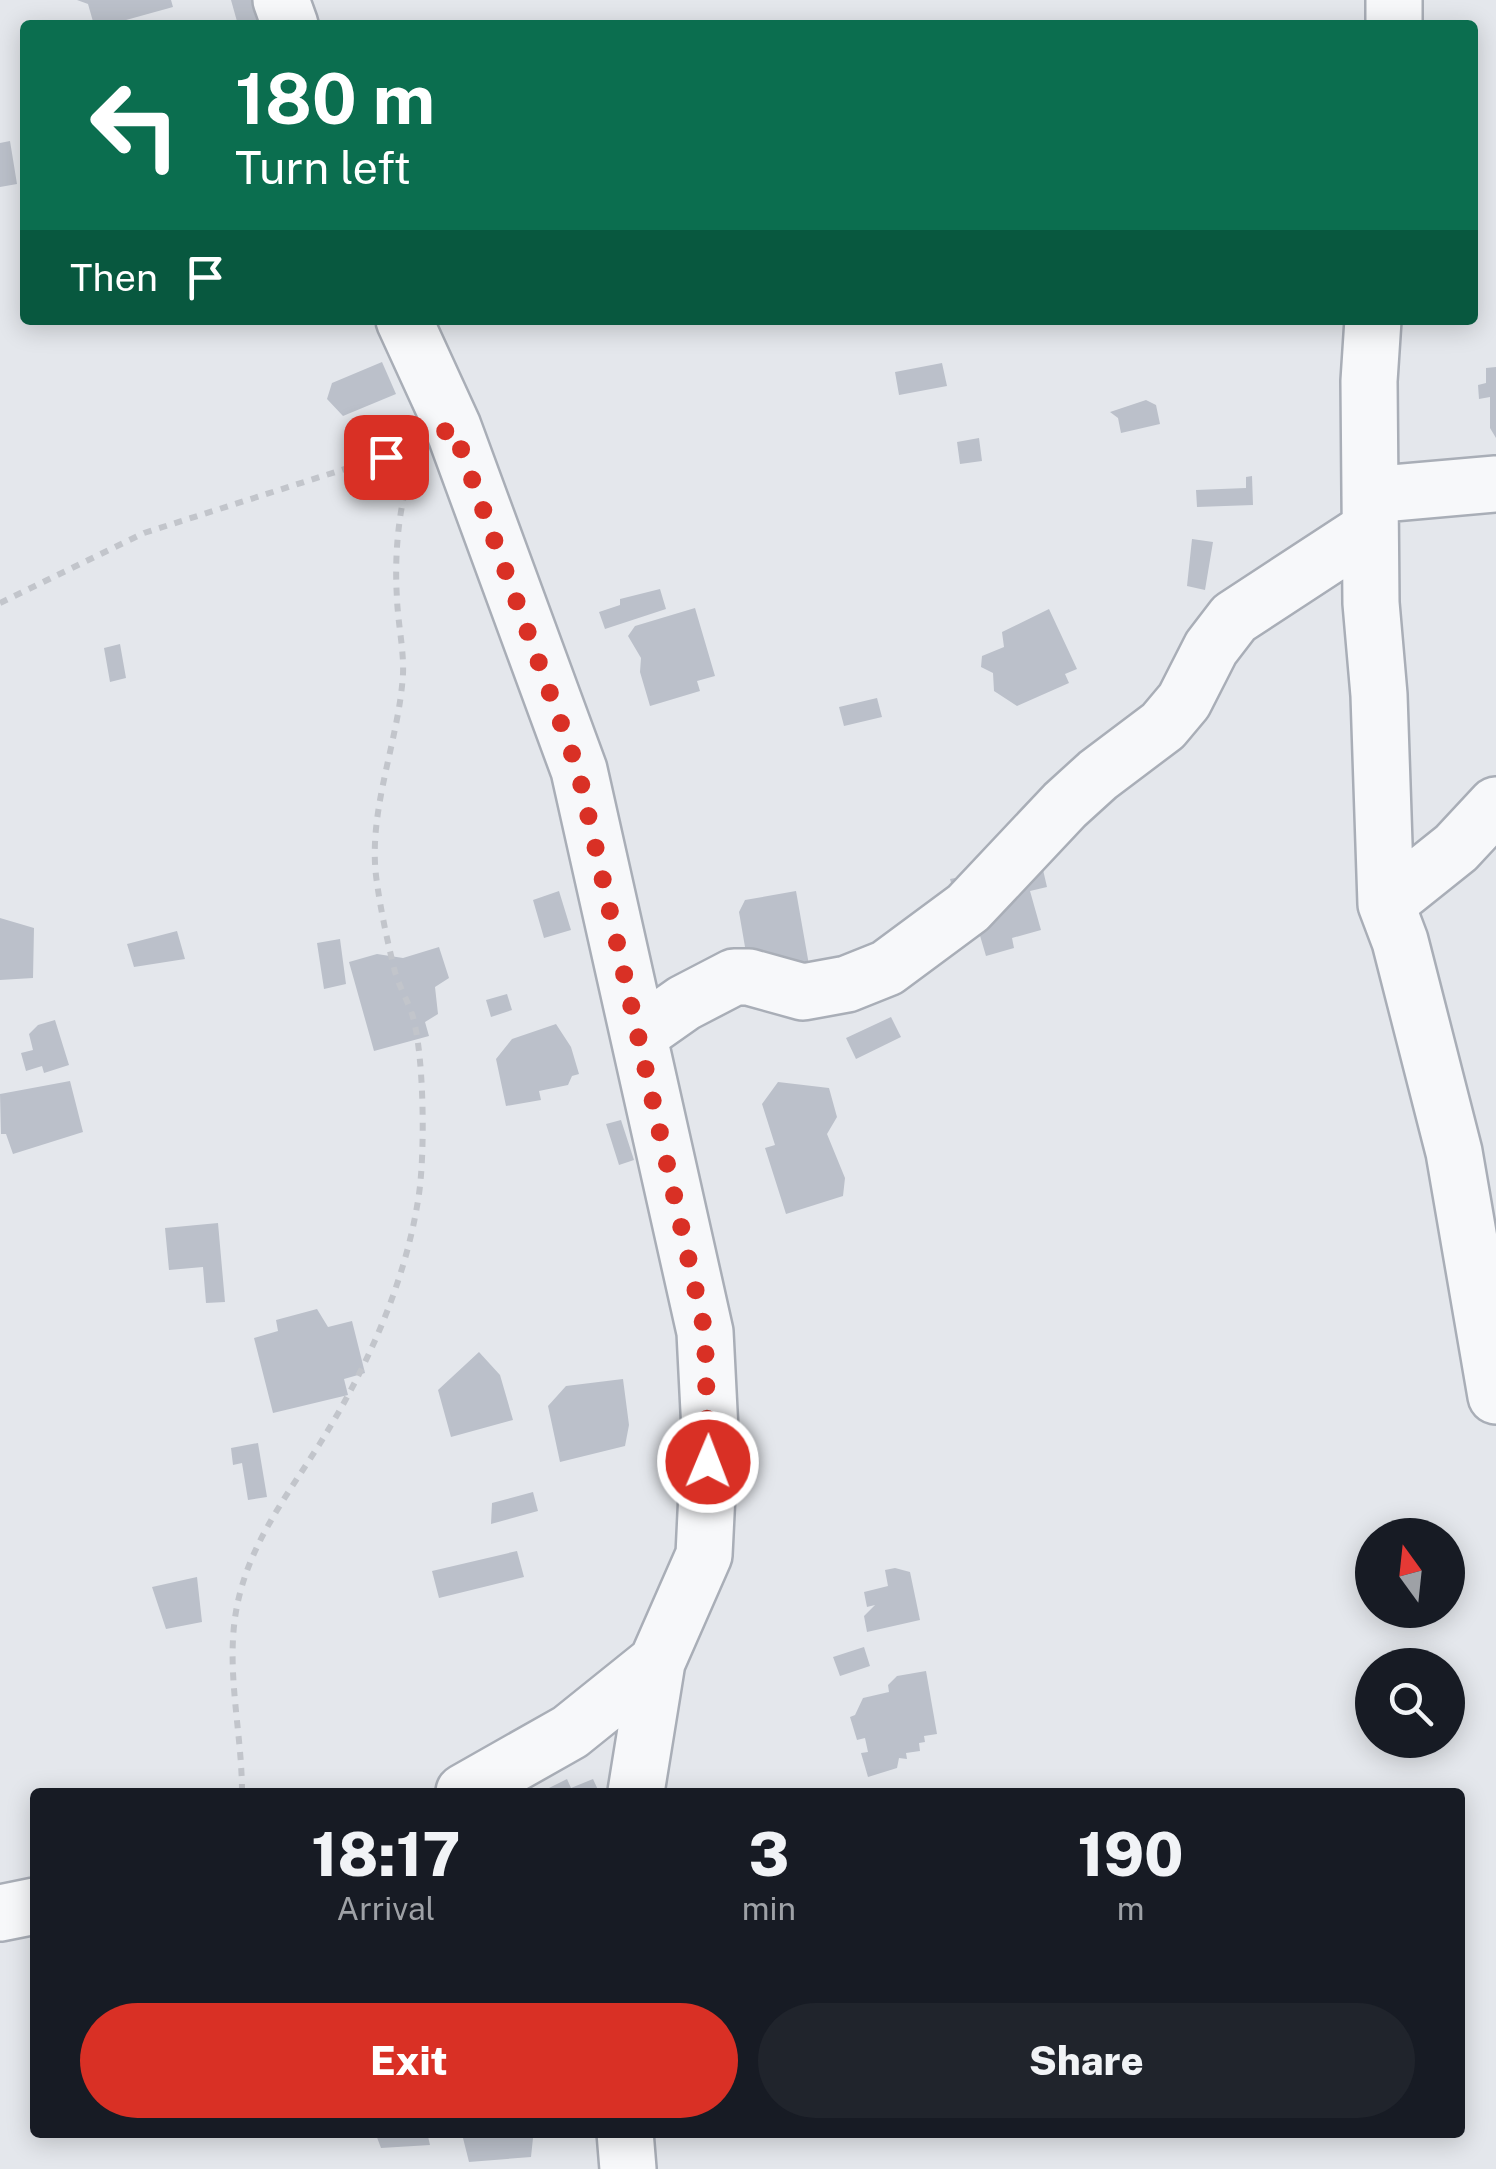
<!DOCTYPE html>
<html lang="en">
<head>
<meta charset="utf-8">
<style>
  body { margin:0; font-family:"Public Sans",sans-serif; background:#20242c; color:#f1f3f6; height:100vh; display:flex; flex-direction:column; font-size:38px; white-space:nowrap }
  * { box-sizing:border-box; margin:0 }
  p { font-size:32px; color:#9ea1a6 }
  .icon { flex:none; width:55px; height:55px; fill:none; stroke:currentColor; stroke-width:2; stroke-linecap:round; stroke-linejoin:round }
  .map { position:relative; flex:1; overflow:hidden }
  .sheet { position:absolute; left:30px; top:1788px; width:1435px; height:350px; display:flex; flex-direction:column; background:#171b24; border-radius:10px; box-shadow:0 5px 25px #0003 }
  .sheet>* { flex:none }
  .hud { position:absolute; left:20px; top:20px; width:1458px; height:305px; border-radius:10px; box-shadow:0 5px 25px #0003; background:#0b6e4f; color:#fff; overflow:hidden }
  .needle { width:65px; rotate:345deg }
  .tools { position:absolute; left:1355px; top:1518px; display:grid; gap:20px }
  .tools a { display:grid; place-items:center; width:110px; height:110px; border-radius:50%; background:#171b24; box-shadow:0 5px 25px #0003; font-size:50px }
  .pin { position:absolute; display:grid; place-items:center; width:85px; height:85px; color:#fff; margin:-42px; border-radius:20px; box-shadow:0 5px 15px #0006 }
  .me { position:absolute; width:110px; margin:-55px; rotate:1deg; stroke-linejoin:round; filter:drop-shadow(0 0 8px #0008) }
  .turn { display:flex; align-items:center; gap:35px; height:210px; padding:0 50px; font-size:45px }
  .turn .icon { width:130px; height:130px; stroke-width:2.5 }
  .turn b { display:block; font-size:70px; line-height:85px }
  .then { display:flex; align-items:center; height:95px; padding:0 50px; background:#0003; gap:20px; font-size:38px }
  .eta { display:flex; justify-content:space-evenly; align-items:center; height:170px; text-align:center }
  .eta b { font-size:60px; font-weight:800; line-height:70px }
  .action { display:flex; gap:20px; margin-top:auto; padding:20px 50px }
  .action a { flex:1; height:115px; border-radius:60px; background:#d93025; color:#fff; font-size:40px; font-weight:800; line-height:115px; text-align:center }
  .action a+a { background:#20242c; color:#f1f3f6 }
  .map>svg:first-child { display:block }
</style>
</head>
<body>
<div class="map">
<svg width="1496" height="2169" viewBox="0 0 1496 2169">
  <rect width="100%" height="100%" fill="#e4e7ec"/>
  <path fill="#bbc0ca" d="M77,0H171L173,7L108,25H94L88,4Z
    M231,0H269L272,25H238Z
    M10,141L17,184L0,187V143Z
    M382,362L396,394L343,416L327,399L332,383Z
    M942,363L947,386L899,395L895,372Z
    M1496,367V438L1490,428V397L1479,399L1478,385L1486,383V368Z
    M1146,400L1156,405L1160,424L1121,433L1118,418L1110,412Z
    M979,438L982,461L960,464L957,442Z
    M1252,476L1253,505L1197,507L1196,490L1246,488V477Z
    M1192,539L1213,542L1205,590L1187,586Z
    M660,589L666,609L605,629L599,612L620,605V599Z
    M695,608L715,676L697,681L700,691L650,706L640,672L641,658L628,636L635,626Z
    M1049,609L1077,669L1065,674L1069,683L1017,706L994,691L993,673L981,667L982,656L1004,647L1002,632Z
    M120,644L126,678L110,682L104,648Z
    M877,698L882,717L844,726L839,707Z
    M1041,861L1047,887L1030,891L1041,930L1012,938L1014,948L986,956L973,912L960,915L950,879Z
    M559,891L571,930L544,938L533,900Z
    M796,891L809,965L750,976L739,912L745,900Z
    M0,918L34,928L33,978L0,980Z
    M177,931L185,959L134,967L127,944Z
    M340,939L346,984L324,989L317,943Z
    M439,947L449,978L435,987L438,1014L425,1022L429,1036L374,1051L349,962L377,954L403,958Z
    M507,994L512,1010L491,1017L486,1000Z
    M891,1017L901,1037L856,1059L846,1038Z
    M55,1020L69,1065L44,1073L42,1066L26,1071L21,1053L33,1050L29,1034L38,1025Z
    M556,1024L571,1047L579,1074L572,1076L568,1085L539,1091L541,1100L506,1106L496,1059L512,1039Z
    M70,1081L83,1132L13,1154L6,1134H1L0,1094Z
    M778,1082L829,1088L837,1117L827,1134L845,1178L843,1196L786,1214L765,1148L775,1145L762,1104Z
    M621,1120L634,1160L619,1165L606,1124Z
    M218,1223L225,1302L206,1303L203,1267L169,1270L165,1228Z
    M317,1309L328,1327L352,1321L365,1373L344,1379L348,1395L273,1413L254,1338L278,1331L276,1320Z
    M479,1352L500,1375L513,1420L451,1437L438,1390Z
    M623,1379L629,1425L625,1446L560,1462L548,1406L566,1386Z
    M258,1443L267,1497L248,1500L242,1463L233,1465L231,1448Z
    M533,1492L538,1511L491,1524L492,1503Z
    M517,1551L524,1577L439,1598L432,1571Z
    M895,1568L910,1572L920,1620L867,1632L864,1616L875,1605L867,1607L864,1592L888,1586L885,1570Z
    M197,1577L202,1622L166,1629L152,1587Z
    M864,1647L870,1666L840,1676L833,1657Z
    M926,1671L937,1734L924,1736L925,1742L919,1743L920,1751L906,1753L907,1759L899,1758L897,1768L868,1777L861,1753L868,1752L865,1738L857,1740L850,1717L855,1715L863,1698L889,1692L888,1685L897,1676Z
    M567,1779L571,1788L593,1779L599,1792H541Z
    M375,2132H427L430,2145L381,2148Z
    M475,2132H537V2136L533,2138L531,2157L469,2162L463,2138L475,2136Z"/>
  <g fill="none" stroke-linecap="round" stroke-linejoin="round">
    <defs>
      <path id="minor" d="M281,0L290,25
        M1394,25V0
        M404,320L453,427L579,770L705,1332L710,1431L704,1555L657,1662L636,1792
        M1373,320L1369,381L1371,603L1379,695L1386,904L1400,941L1454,1152L1496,1396
        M1370,495L1496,484
        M1386,904L1456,848L1496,805
        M640,1034L684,1003L734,977H749L803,992L847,984L887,968L968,908L1065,805L1098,775L1163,726L1184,701L1211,648L1234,618L1370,529
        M464,1792L570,1732L657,1662
        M0,1913L35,1906
        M625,2132L628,2169"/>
    </defs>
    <use href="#minor" stroke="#a9aeb7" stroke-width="60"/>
    <path stroke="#c2c5cb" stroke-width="6" stroke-dasharray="8 8" stroke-linecap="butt" d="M0,603L144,533L414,447
      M242,1792C242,1728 223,1662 239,1597C253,1539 288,1494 319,1445C366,1370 406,1283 419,1194C425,1152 424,1062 414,1021C410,1004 400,989 395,972C388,944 381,912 377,883C366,813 399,742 403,674C404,650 398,624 397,599C394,551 399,504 414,458"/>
    <use href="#minor" stroke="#f7f8fa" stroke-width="55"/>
  </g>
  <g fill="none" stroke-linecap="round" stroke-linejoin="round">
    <path stroke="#d93025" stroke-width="18" stroke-dasharray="0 32.4" d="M386,457L420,445L453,427L578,770L705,1332L708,1462"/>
  </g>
</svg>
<div class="tools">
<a><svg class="needle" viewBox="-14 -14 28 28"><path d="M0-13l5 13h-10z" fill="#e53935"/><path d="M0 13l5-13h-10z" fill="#9ea1a6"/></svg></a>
<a><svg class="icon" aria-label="search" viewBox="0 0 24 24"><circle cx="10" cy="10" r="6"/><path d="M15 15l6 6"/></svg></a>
</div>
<div class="pin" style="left:386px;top:457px;background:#d93025"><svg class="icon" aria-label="arrive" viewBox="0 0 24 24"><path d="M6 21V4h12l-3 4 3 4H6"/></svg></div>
<svg class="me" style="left:708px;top:1462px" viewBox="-20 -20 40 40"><circle r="17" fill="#d93025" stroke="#fff" stroke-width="3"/><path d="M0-11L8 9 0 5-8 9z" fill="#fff"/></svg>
<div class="hud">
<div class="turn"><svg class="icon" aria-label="left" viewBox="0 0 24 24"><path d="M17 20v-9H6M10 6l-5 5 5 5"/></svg><div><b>180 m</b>Turn left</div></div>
<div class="then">Then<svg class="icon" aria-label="arrive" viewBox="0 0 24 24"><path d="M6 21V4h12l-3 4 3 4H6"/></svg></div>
</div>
<section class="sheet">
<div class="eta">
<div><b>18:17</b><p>Arrival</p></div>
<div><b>3</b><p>min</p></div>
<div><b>190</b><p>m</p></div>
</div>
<div class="action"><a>Exit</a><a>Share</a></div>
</section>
</div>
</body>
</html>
